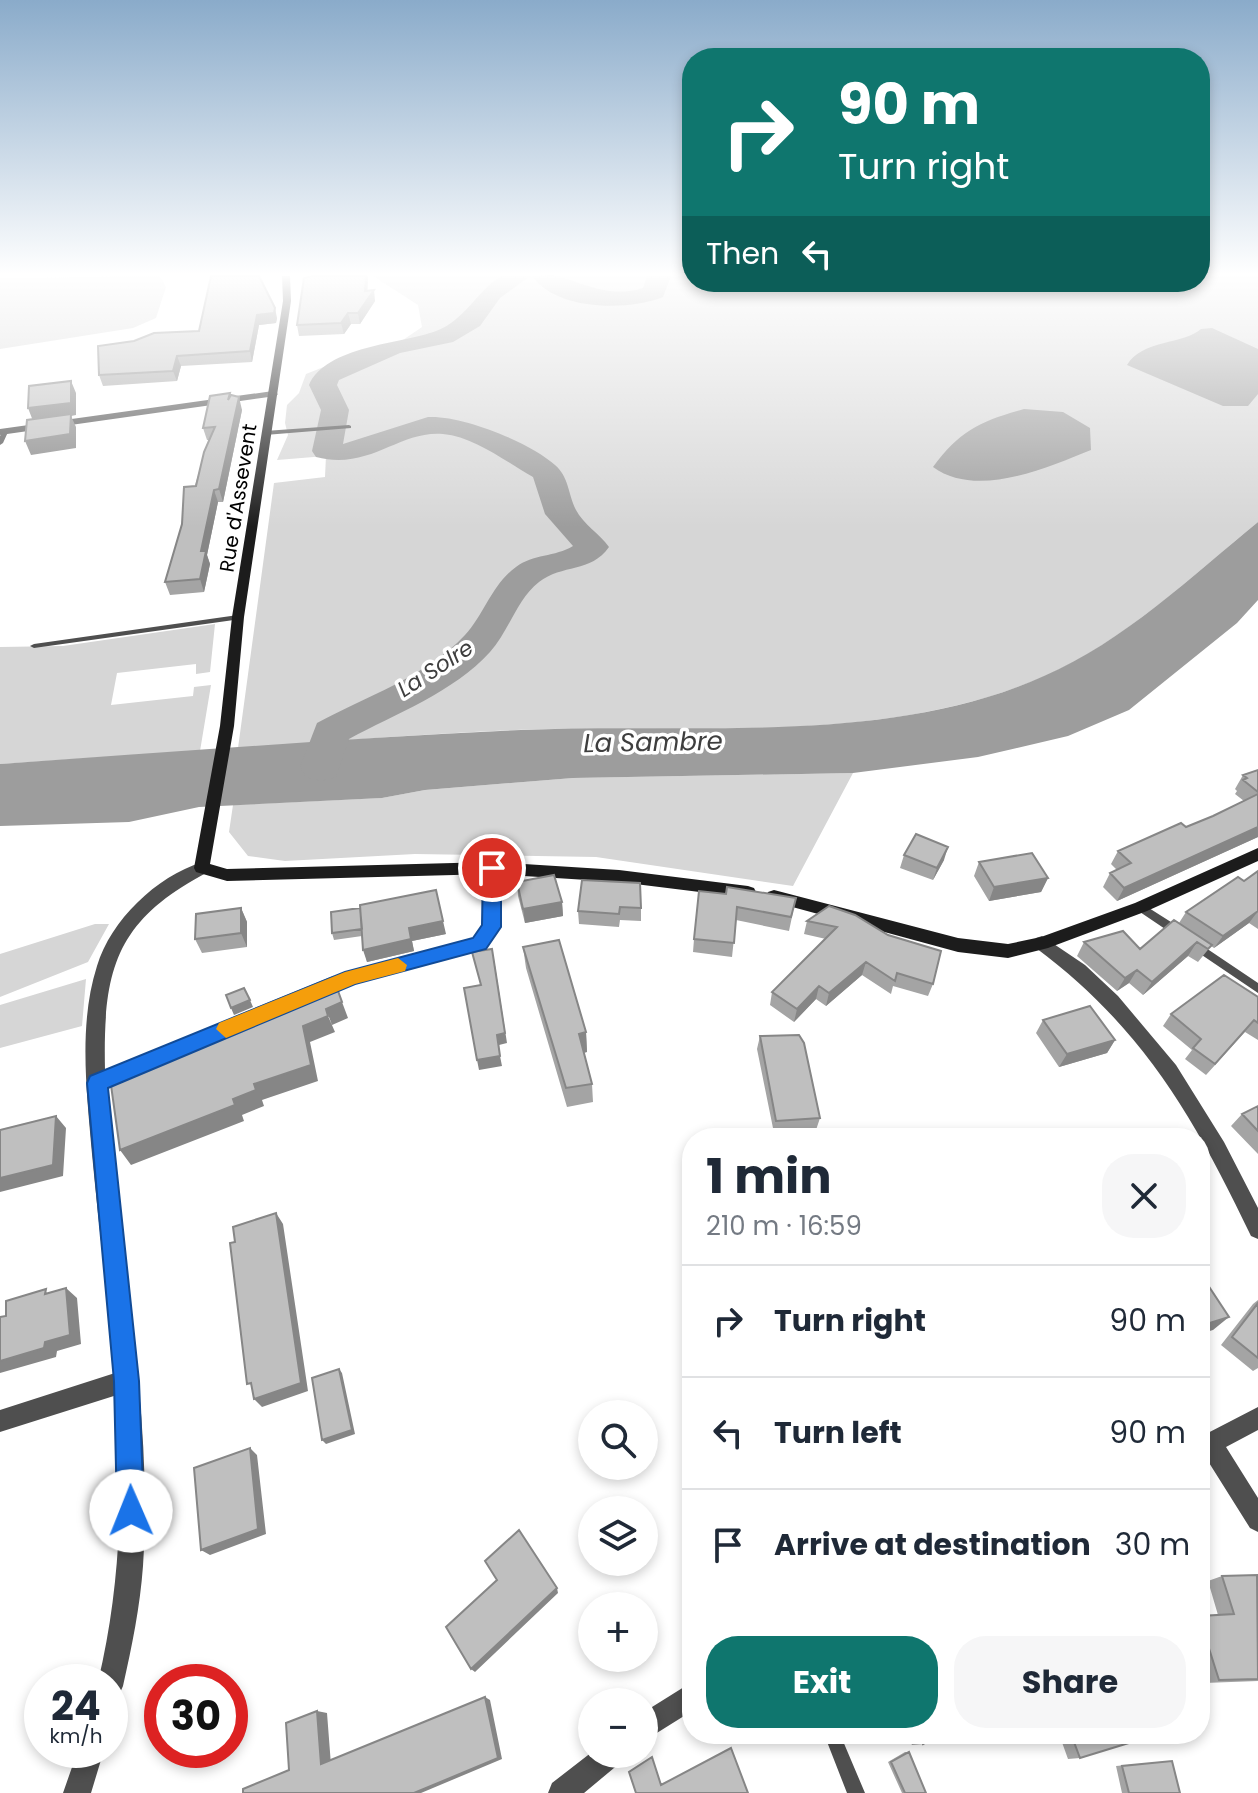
<!DOCTYPE html>
<html lang="en">
<head>
<meta charset="utf-8">
<style>
  body { margin:0; font-family:Poppins,sans-serif; background:#f6f6f7; color:#1f2937; height:100vh; display:flex; flex-direction:column; font-size:30px; white-space:nowrap }
  * { box-sizing:border-box; margin:0 }
  p { font-size:26px; color:#747a83 }
  .icon { flex:none; width:44px; height:44px; fill:none; stroke:currentColor; stroke-width:2; stroke-linecap:round; stroke-linejoin:round }
  .map { position:relative; flex:1; overflow:hidden }
  .panel { position:absolute; left:682px; top:1128px; width:528px; height:616px; display:flex; flex-direction:column; background:#fff; border-radius:32px; box-shadow:0 4px 12px #0003 }
  .panel>* { flex:none }
  .guide { position:absolute; left:682px; top:48px; width:528px; height:244px; border-radius:32px; box-shadow:0 4px 12px #0003; background:#0f766e; color:#fff; overflow:hidden }
  .buttons { position:absolute; left:578px; top:1400px; display:grid; gap:16px }
  .buttons a { display:grid; place-items:center; width:80px; height:80px; border-radius:50%; background:#fff; box-shadow:0 4px 12px #0003; font-size:40px }
  .speed { position:absolute; left:24px; top:1664px; display:flex; gap:16px; font-size:40px; font-weight:700; text-align:center }
  .speed>* { display:grid; place-content:center; width:104px; height:104px; border-radius:50%; background:#fff; box-shadow:0 4px 12px #0003; line-height:1 }
  .speed small { font-size:20px; font-weight:400 }
  .speed .limit { border:12px solid #d22; background:#fff; color:#111 }
  .pin { position:absolute; display:grid; place-items:center; width:68px; height:68px; color:#fff; margin:-34px; border:4px solid #fff; border-radius:50%; box-shadow:0 2px 8px #0007 }
  .me { position:absolute; width:88px; margin:-44px; rotate:359deg; stroke-linejoin:round; filter:drop-shadow(0 0 6px #0008) }
  .turn { display:flex; align-items:center; gap:28px; height:168px; padding:0 24px; font-size:36px }
  .turn .icon { width:104px; height:104px; stroke-width:2.5 }
  .turn b { display:block; font-size:56px; line-height:68px }
  .then { display:flex; align-items:center; height:76px; padding:0 24px; background:#0003; gap:16px; font-size:30px }
  .round { display:grid; place-items:center; flex:none; width:84px; height:84px; border-radius:32px; background:#f6f6f7 }
  .headline { display:flex; align-items:center; justify-content:space-between; height:136px; padding:0 24px }
  h1 { font-size:48px; font-weight:700; line-height:60px }
  .button { display:flex; gap:16px; margin-top:auto; padding:16px 24px }
  .button a { flex:1; height:92px; border-radius:32px; background:#0f766e; color:#fff; font-size:32px; font-weight:700; line-height:92px; text-align:center }
  .button a+a { background:#f6f6f7; color:#1f2937 }
  ul { padding:0; list-style:none }
  li { display:flex; align-items:center; gap:24px; height:112px; padding:0 24px; border-top:2px solid #e0e1e3 }
  li div { flex:1 }
  li b { display:block; font-size:30px }
  li em { font-style:normal }
  .map>svg:first-child { display:block }
</style>
</head>
<body>
<div class="map">
<svg width="1258" height="1793" viewBox="0 0 1258 1793">
  <rect width="100%" height="100%" fill="#fff"/>
  <path fill="#d6d6d6" d="M160,276L166,287L156,318L133,328L0,349V278Z
    M373,276H692V282H1200V276H1258V522C1192,576 1122,643 1043,677C891,742 714,726 552,729C448,731 343,741 238,748L274,483L325,477L326,456L277,460L288,435L285,423L287,405L299,393L306,374L374,347L400,342L422,327L418,305Z
    M215,624L210,672L196,674V664L117,673L111,705L193,696L194,687L211,685L200,751L0,764V647L63,646Z
    M853,773L793,886L596,857L415,854L285,861L248,856L229,832L233,805L382,798L425,790L573,778Z
    M95,924H109L88,962L0,997V954Z
    M86,979L82,1026L0,1048V1005Z"/>
  <path fill="#9d9d9d" d="M1212,328L1258,349V394L1248,406H1223L1127,365C1141,340 1185,344 1201,329Z
    M1024,409L1063,412L1090,428L1091,450C1046,468 977,499 933,467C960,430 981,421 1024,409Z
    M1258,522V600L1237,623L1129,710L1068,736L978,757L853,773L573,778L425,790L382,798L199,807L129,822L0,826V764C174,752 347,738 521,730C691,722 885,747 1044,676C1123,642 1192,576 1258,522Z"/>
  <g fill="none" stroke-linecap="round" stroke-linejoin="round">
    <path fill="#9d9d9d" fill-rule="evenodd" d="M501,276H530L500,298L480,326L453,342L400,353L339,380L337,385L349,410L343,444L428,417C462,415 529,442 555,465C569,477 568,494 576,510C583,524 600,534 609,547C591,573 562,564 539,582C517,599 509,631 490,652C454,692 395,714 349,739L336,777L321,781L306,777L300,767L317,723C365,697 427,676 465,635C484,615 492,584 516,567C533,554 555,557 573,546L545,514L533,477C506,462 475,437 443,434C399,430 370,471 316,457L312,451L321,410L309,385C326,346 401,344 436,331C465,320 476,292 501,276Z
      M532,276C540,276 551,274 558,276C588,285 610,298 643,288L647,276H671L663,297C627,311 557,311 532,276Z"/>
    <path fill="#4f4f4f" fill-rule="evenodd" d="M349,425L351,426V428L265,435L262,433L265,431Z
      M3,431L8,432L3,443L0,445V436Z
      M238,615L242,617L241,619L34,648L30,646L34,644Z
      M1141,903L1182,929L1183,932L1182,935H1174L1137,910L1136,907L1137,904Z
      M1197,942L1258,983V993L1193,949L1192,946L1193,943Z
      M824,1734H840L865,1793H847Z"/>
    <path fill="#4f4f4f" fill-rule="evenodd" d="M273,391L278,394L276,396L0,435V429Z
      M202,862L208,864L210,868L208,872C114,921 103,971 105,1071L254,1011L260,1013L263,1018L260,1023L106,1088C116,1247 154,1406 143,1566C140,1607 132,1646 123,1686L119,1695L110,1699V1682H98C121,1585 123,1495 117,1395L0,1432V1410L115,1373C108,1300 99,1228 92,1154C87,1094 78,1025 97,966C111,920 156,877 202,862Z
      M492,862L500,868V927L485,949L355,983L316,999L310,997L307,992L310,987L352,970L474,939L484,926V868Z
      M1042,936L1085,965L1118,996L1176,1065L1224,1142L1258,1208V1239L1251,1236C1194,1117 1143,1028 1036,948L1034,943L1036,938Z
      M1258,1407V1430L1226,1447L1258,1498V1532L1250,1528L1206,1458L1200,1460V1437Z
      M692,1682V1711L644,1741V1712Z
      M78,1750H104L91,1793H63Z
      M592,1752L624,1754L620,1763L584,1793H548L552,1783Z"/>
    <path fill="#1c1c1c" fill-rule="evenodd" d="M282,276H290L291,301L244,617L234,726L210,864L227,869L492,862L619,870L748,886L754,888L756,892L754,896L748,898L619,882L492,874L227,881L196,872L194,868L220,726L232,617L283,301Z
      M1258,848V861L1147,911L1048,948L1008,958L958,952L774,902L768,900L766,896L768,892L774,890L958,938L1008,944L1041,937L1135,903Z"/>
  </g>
  <path fill="#a4a4a4" d="M368,278L367,291L375,301L360,324H351L344,334L299,336L297,325Z
    M277,318L276,323L259,325L252,362L181,366L177,381L103,386L99,375L134,341Z
    M230,395L242,410L223,502H218L207,555L210,564L204,592L170,595L165,582L209,440H207L203,428Z
    M1258,770V837L1117,901L1103,887L1110,873L1117,870L1111,864L1118,851L1186,827L1213,816L1244,801L1235,794L1237,791L1235,789L1243,775Z
    M904,855L944,860L933,880L900,868Z
    M979,862L1048,878L1041,892L989,901L974,876Z
    M1258,871V929L1249,923L1214,948L1211,946L1198,962L1188,956L1143,995L1129,983L1117,991L1077,956L1084,942L1140,949L1179,923L1186,912L1244,881Z
    M582,880L641,908V921L620,920L619,927L579,924L578,911Z
    M517,882L562,902L563,916L525,923L518,896Z
    M726,894L793,912L789,931L736,920L732,957L693,952L694,939Z
    M829,906L933,984L928,996L893,986L891,994L862,975L826,1006L816,999L794,1022L770,1005L772,992L826,939L804,934L807,921Z
    M241,908L247,922V947L202,953L195,939Z
    M331,912L446,934L412,941L414,951L367,962L362,936L334,940L332,933Z
    M523,947L586,1032L587,1052L584,1053L592,1084L593,1102L567,1107L526,968Z
    M1258,997V1040L1245,1032L1206,1075L1185,1059L1192,1050L1163,1026L1171,1014Z
    M1043,1020L1115,1040L1107,1053L1059,1067L1036,1033Z
    M760,1036L820,1118L816,1130L774,1133L757,1049Z
    M1258,1106V1154L1231,1126L1242,1114Z
    M1258,1300V1368L1253,1371L1221,1345L1253,1304Z
    M1222,1576L1258,1577V1681L1204,1683L1200,1669V1616L1218,1615L1208,1581Z
    M906,1734H940L923,1744L912,1745Z
    M1059,1734H1130L1080,1758L1068,1759Z
    M905,1752H909L926,1793H902L888,1762Z
    M1172,1761L1180,1793H1122L1116,1766Z"/>
  <path fill="#868686" d="M366,276H368V278L367,300L374,290L375,301L360,324L358,313L365,291Z
    M275,308L277,318L276,323L259,325L252,362L250,351L257,315Z
    M348,313L351,324L344,334L341,323Z
    M177,356L181,366L177,381L173,371Z
    M71,381L76,393V415L71,416L76,427V448L31,455L25,441L33,421L28,408Z
    M239,397L242,410L223,502L219,489Z
    M214,490L218,502L207,555L210,564L204,592L200,579L201,551Z
    M1258,827V837L1117,901L1124,888Z
    M948,847L944,860L933,880L937,868Z
    M1048,878L1041,892L989,901L994,887Z
    M562,902L563,916L525,923L523,909Z
    M241,908L247,922V947L241,933Z
    M1258,911L1249,923L1214,948L1223,936Z
    M443,921L446,934L412,941L414,951L367,962L363,950L409,928Z
    M1197,942L1188,956L1143,995L1152,982Z
    M494,959L507,1043L499,1045L497,1035Z
    M866,962L862,975L826,1006L829,993Z
    M1137,970L1129,983L1117,991L1125,978Z
    M819,986L816,999L794,1022L797,1009Z
    M250,1000L253,1007L234,1015L231,1008Z
    M342,1002L348,1018L332,1025L326,1009Z
    M328,1016L335,1032L310,1042L318,1081L262,1100L264,1106L242,1115L244,1121L131,1165L120,1150L233,1099L303,1026Z
    M586,1032L587,1052L580,1053L579,1034Z
    M1115,1040L1107,1053L1059,1067L1067,1054Z
    M500,1056L502,1066L479,1070L477,1060Z
    M56,1116L66,1128L63,1176L0,1192V1178Z
    M276,1213L283,1224L308,1391L262,1407L254,1399Z
    M66,1288L77,1298L81,1344L57,1351L56,1357L0,1373V1361L45,1342Z
    M1229,1317L1213,1330L1200,1334V1326Z
    M339,1369L342,1373L355,1434L326,1444L322,1440Z
    M250,1448L257,1455L266,1534L210,1555L201,1550Z
    M557,1588L558,1593L475,1672L471,1669Z
    M485,1697L490,1700L502,1759L421,1793H414Z
    M317,1711L327,1713L331,1765L321,1764Z"/>
  <path fill="#bfbfbf" stroke="#868686" stroke-width="2" d="M211,276H259L275,308L274,313L257,315L250,351L177,356L173,371L99,375L98,346L134,341L154,333L199,331Z
    M313,276H366L365,291L374,290L358,313H348L341,323L297,325L304,278Z
    M71,381V403L28,408L29,386Z
    M230,393L228,400L231,395L239,397L219,489L214,490L201,551H206L200,579L165,582L182,524L184,487L196,486L204,452L215,427L203,428L210,396Z
    M71,414L70,434L25,441L27,420Z
    M1258,770V792L1243,780L1247,778L1243,775Z
    M1258,794V827L1124,888L1110,873L1131,863L1118,851L1181,823L1186,827L1213,816Z
    M916,834L948,847L937,868L904,855Z
    M1032,853L1048,878L994,887L979,862Z
    M1258,871V911L1223,936L1186,912L1238,877L1244,881Z
    M554,875L562,902L523,909L517,882Z
    M582,880L640,883L641,908L620,907L619,914L578,911Z
    M727,887L796,898L791,917L737,907L734,943L694,939L699,891L726,894Z
    M436,890L443,921L409,928L411,939L363,950L360,905Z
    M829,906L855,915L888,935L941,951L933,984L897,973L895,981L866,962L829,993L819,986L797,1009L772,992L837,927L807,921Z
    M241,908V933L195,939L196,914Z
    M360,908L362,929L332,933L331,912Z
    M1174,920L1212,945L1208,949L1197,942L1152,982L1137,970L1125,978L1084,942L1123,931L1140,949Z
    M559,940L586,1032L579,1034L592,1084L566,1088L523,947Z
    M492,949L505,1033L497,1035L500,1056L477,1060L464,988L481,985L472,952Z
    M1224,975L1258,997V1023L1254,1020L1215,1064L1193,1048L1201,1039L1171,1014Z
    M333,977L342,1002L326,1009L328,1016L303,1026L311,1065L254,1084L256,1090L233,1099L235,1105L120,1150L110,1078L212,1042L211,1038L237,1028L233,1018Z
    M244,988L250,1000L231,1008L226,995Z
    M1090,1006L1115,1040L1067,1054L1043,1020Z
    M799,1035L804,1043L820,1118L776,1121L760,1036Z
    M1258,1106V1131L1242,1114Z
    M56,1116L53,1165L0,1178V1130Z
    M276,1213L301,1383L254,1399L251,1383L247,1384L230,1243L235,1242L233,1227Z
    M1200,1273L1229,1317L1200,1326Z
    M66,1288L70,1335L45,1342L44,1348L0,1361V1317L6,1316V1301L46,1289L45,1294Z
    M1258,1303V1358L1232,1337Z
    M339,1369L352,1430L322,1440L312,1378Z
    M250,1448L258,1529L201,1550L194,1468Z
    M519,1530L557,1588L471,1669L446,1627L497,1580L485,1561Z
    M1257,1575L1258,1679L1219,1680L1200,1620V1616L1234,1614L1222,1576Z
    M485,1697L498,1758L414,1793H243V1789L289,1770L286,1723L317,1711L321,1764Z
    M918,1734H940L923,1744Z
    M1071,1734H1130L1132,1742L1080,1758Z
    M731,1748L748,1793H636L629,1772L652,1757L661,1785Z
    M909,1752L926,1793H905L891,1762Z
    M1172,1761L1180,1793H1129L1122,1766Z"/>
  <linearGradient id="sky" x2="0" y2="1"><stop stop-color="#8aabca"/><stop offset="0.52" stop-color="#fff"/><stop offset="1" stop-color="#fff" stop-opacity="0"/></linearGradient>
  <rect width="1258" height="527" fill="url(#sky)"/>
  <path fill="#1a73e8" stroke="#114b97" stroke-width="2" d="M492,861L501,868V927L486,949L355,984L108,1088L139,1381L144,1511L140,1521L131,1525L121,1521L117,1511L114,1381L87,1083L90,1076L345,972L473,938L482,925L483,868Z"/>
  <path fill="#f59e0b" d="M398,958L407,965L405,971L355,984L226,1038L216,1029L219,1023L345,972Z"/>
  <g text-anchor="middle" stroke-width="7" stroke-linejoin="round" paint-order="stroke">
    <g font-size="20" fill="#000" stroke="#fff">
      <text transform="translate(238 498) rotate(-81)" y="7">Rue d'Assevent</text>
    </g>
    <g font-size="22" font-style="italic" fill="#3e3e3e" stroke="#fff">
      <text transform="translate(435 668) rotate(-33)" y="8">La Solre</text>
    </g>
    <g font-size="26" font-style="italic" fill="#3e3e3e" stroke="#fff">
      <text transform="translate(653 742) rotate(-1)" y="9">La Sambre</text>
    </g>
  </g>
</svg>
<div class="buttons">
<a><svg class="icon" aria-label="search" viewBox="0 0 24 24"><circle cx="10" cy="10" r="6"/><path d="M15 15l6 6"/></svg></a>
<a><svg class="icon" aria-label="layers" viewBox="0 0 24 24"><path d="M12 4l9 5-9 5-9-5zM3 14l9 5 9-5"/></svg></a>
<a>+</a>
<a>−</a>
</div>
<div class="speed"><div>24<small>km/h</small></div><div class="limit">30</div></div>
<div class="pin" style="left:492px;top:868px;background:#d93025"><svg class="icon" aria-label="arrive" viewBox="0 0 24 24"><path d="M6 21V4h12l-3 4 3 4H6"/></svg></div>
<svg class="me" style="left:131px;top:1511px" viewBox="-20 -20 40 40"><circle r="19" fill="#fff"/><path d="M0-13L10 11 0 6-10 11z" fill="#1a73e8"/></svg>
<div class="guide">
<div class="turn"><svg class="icon" aria-label="right" viewBox="0 0 24 24"><path d="M7 20v-9h11M14 6l5 5-5 5"/></svg><div><b>90 m</b>Turn right</div></div>
<div class="then">Then<svg class="icon" aria-label="left" viewBox="0 0 24 24"><path d="M17 20v-9H6M10 6l-5 5 5 5"/></svg></div>
</div>
<section class="panel">
<div class="headline"><div><h1>1 min</h1><p>210 m · 16:59</p></div><a class="round"><svg class="icon" aria-label="close" viewBox="0 0 24 24"><path d="M6 6l12 12M18 6L6 18"/></svg></a></div>
<ul>
<li><svg class="icon" aria-label="right" viewBox="0 0 24 24"><path d="M7 20v-9h11M14 6l5 5-5 5"/></svg><div><b>Turn right</b></div><em>90 m</em></li>
<li><svg class="icon" aria-label="left" viewBox="0 0 24 24"><path d="M17 20v-9H6M10 6l-5 5 5 5"/></svg><div><b>Turn left</b></div><em>90 m</em></li>
<li><svg class="icon" aria-label="arrive" viewBox="0 0 24 24"><path d="M6 21V4h12l-3 4 3 4H6"/></svg><div><b>Arrive at destination</b></div><em>30 m</em></li>
</ul>
<div class="button"><a>Exit</a><a>Share</a></div>
</section>
</div>
</body>
</html>
